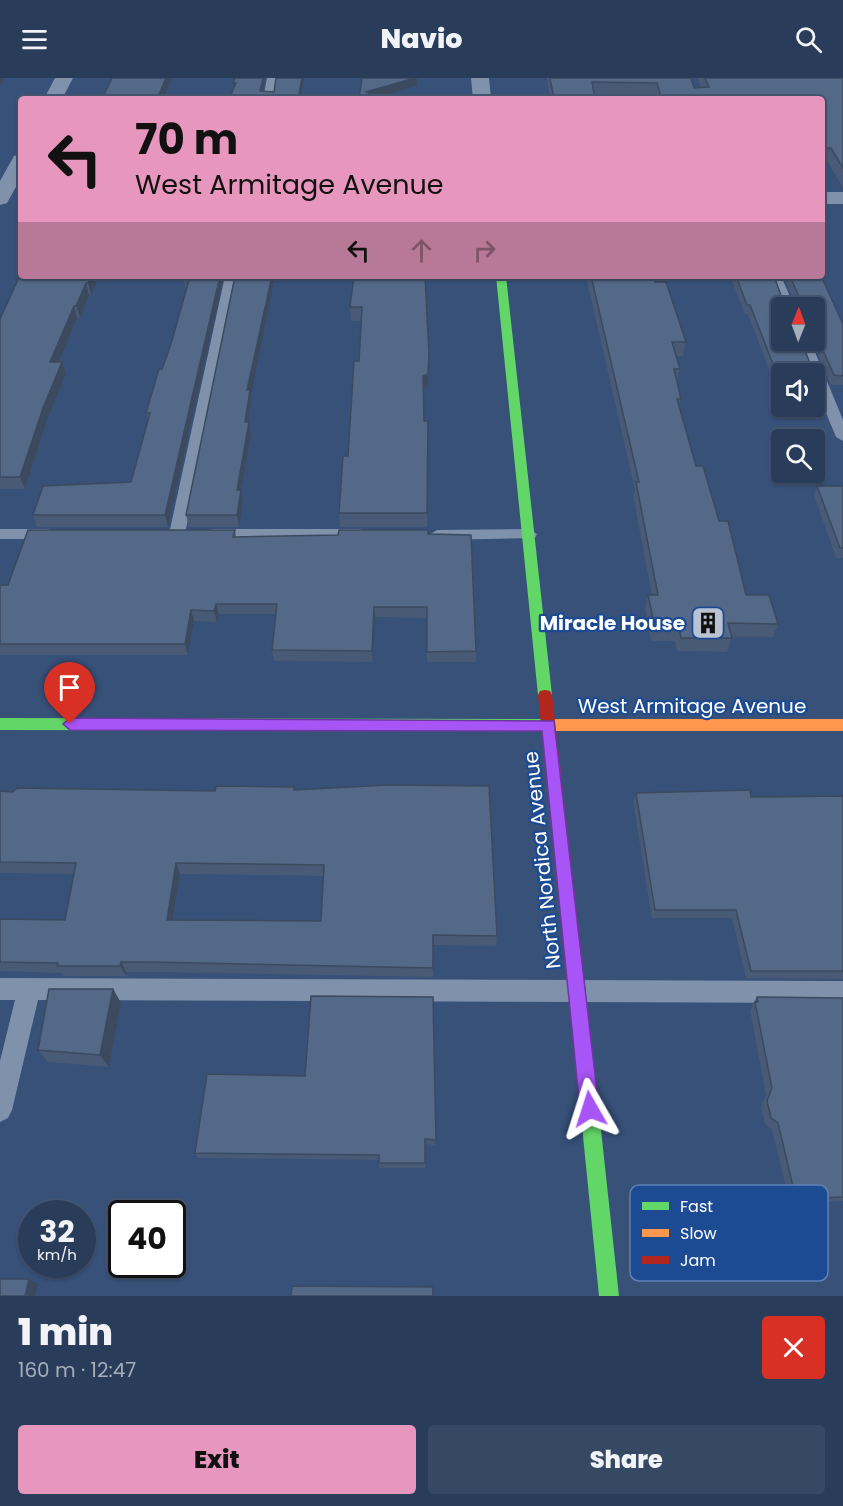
<!DOCTYPE html>
<html lang="en">
<head>
<meta charset="utf-8">
<style>
  body { margin:0; font-family:Poppins,sans-serif; background:#354864; color:#f1f3f6; height:100vh; display:flex; flex-direction:column; font-size:22px; white-space:nowrap }
  * { box-sizing:border-box; margin:0 }
  p { font-size:20px; color:#a5aebb }
  .icon { flex:none; width:33px; height:33px; fill:none; stroke:currentColor; stroke-width:2; stroke-linecap:round; stroke-linejoin:round }
  .map { position:relative; height:1218px; overflow:hidden }
  .panel { display:flex; flex-direction:column; background:#293d5b; flex:1 }
  .panel>* { flex:none }
  .banner { position:absolute; left:18px; top:18px; width:807px; height:183px; border-radius:6px; box-shadow:0 2px 4px #0004,0 0 0 2px #455671; background:#e797bd; color:#111; overflow:hidden }
  .needle { width:39px; rotate:1deg }
  .fabs { position:absolute; left:771px; top:219px; display:grid; gap:12px }
  .fabs a { display:grid; place-items:center; width:54px; height:54px; border-radius:6px; background:#293d5b; box-shadow:0 2px 4px #0004,0 0 0 2px #455671; font-size:30px }
  .speed { position:absolute; left:18px; top:1122px; display:flex; gap:12px; font-size:30px; font-weight:700; text-align:center }
  .speed>* { display:grid; place-content:center; width:78px; height:78px; border-radius:50%; background:#293d5b; box-shadow:0 2px 4px #0004,0 0 0 2px #455671; line-height:1 }
  .speed small { font-size:15px; font-weight:400 }
  .speed .limit { border:3px solid #111; border-radius:9px; background:#fff; color:#111 }
  .pin { position:absolute; display:grid; place-items:center; width:51px; height:51px; color:#fff; margin:-62px -26px; border-radius:50% 50% 50% 0; rotate:-45deg; box-shadow:0 0 6px #0007 }
  .pin .icon { rotate:45deg }
  .me { position:absolute; width:66px; margin:-33px; rotate:354deg; stroke-linejoin:round; filter:drop-shadow(0 0 4px #0008) }
  .turn { display:flex; align-items:center; gap:21px; height:126px; padding:0 18px; font-size:27px }
  .turn .icon { width:78px; height:78px; stroke-width:2.5 }
  .turn b { display:block; font-size:42px; line-height:51px }
  .lanes { display:flex; align-items:center; height:57px; padding:0 18px; background:#0003; justify-content:center; gap:30px; direction:ltr }
  .lanes .off { opacity:.35 }
  .round { display:grid; place-items:center; flex:none; width:63px; height:63px; border-radius:6px; background:#354864 }
  .head { display:flex; align-items:center; justify-content:space-between; height:102px; padding:0 18px }
  h1 { font-size:36px; font-weight:800; line-height:45px }
  .action { display:flex; gap:12px; margin-top:auto; padding:12px 18px }
  .action a { flex:1; height:69px; border-radius:6px; background:#e797bd; color:#111; font-size:24px; font-weight:800; line-height:69px; text-align:center }
  .action a+a { background:#354864; color:#f1f3f6 }
  header { display:flex; justify-content:space-between; align-items:center; height:78px; padding:0 18px; background:#293d5b; font-size:27px; font-weight:800 }
  .map>svg:first-child { display:block }
</style>
</head>
<body>
<header><svg class="icon" aria-label="menu" viewBox="0 0 24 24"><path d="M4 6h16M4 12h16M4 18h16"/></svg>Navio<svg class="icon" aria-label="search" viewBox="0 0 24 24"><circle cx="10" cy="10" r="6"/><path d="M15 15l6 6"/></svg></header>
<div class="map">
<svg width="843" height="1218" viewBox="0 0 843 1218">
  <rect width="100%" height="100%" fill="#375179"/>
  <g fill="none" stroke-linecap="round" stroke-linejoin="round">
    <path fill="#8092ab" fill-rule="evenodd" d="M267,0H277L273,21H263Z
      M225,198H237L185,456L177,461L169,456Z
      M769,198H781L795,230H782Z
      M797,262H810L843,342V363L836,359L814,306V296H810Z
      M0,451H49L57,456L49,461H0Z
      M212,451H361L369,456L361,461H212L204,456Z
      M529,451L537,456L535,460L437,462L429,457L437,452Z
      M0,900L843,903V925L38,922L12,1032L8,1040L0,1044V983L15,922H0Z"/>
    <path fill="#8092ab" fill-rule="evenodd" d="M55,0H73L62,21H44Z
      M471,0H489L491,21H473Z
      M21,76V100L7,125L0,127V103L14,78Z
      M822,114H843V126H822Z"/>
    <path fill="#63d668" fill-rule="evenodd" d="M496,198H506L552,617L550,621H540L538,617Z
      M0,640L555,641L560,643L562,647L560,651L555,653L0,652Z
      M584,969L590,972L593,978L619,1218H599L575,978L578,972Z"/>
    <path fill="#ff974d" fill-rule="evenodd" d="M555,641H843V653H555L550,651L548,647L550,643Z"/>
    <path fill="#b3261e" fill-rule="evenodd" d="M545,612L550,613L552,617L593,978L590,984L584,987L578,984L575,978L538,617L540,613Z"/>
  </g>
  <path fill="#485a75" fill-rule="evenodd" d="M547,0H691L694,10L701,9L697,0H843V110L827,83H822V21H656L655,17H594L595,21H550Z
    M21,198H99L91,217H89L80,240H77L59,284H62L66,296L47,342L25,411H0V241Z
    M224,198L168,449H37L33,437L131,404L148,343L146,335L171,266L186,213L183,202Z
    M354,198L429,276L428,309L423,311L424,343H428L427,449H340L339,435L348,378L359,283L361,243H351L350,229Z
    M581,198H653L655,204L686,264L683,278H676L680,291L677,305L681,321L679,328L696,388L719,443L746,517L778,546L773,559H732L727,574L677,573L675,563H651L645,531L648,517H652L633,418L635,412L587,203H582Z
    M727,198H774L783,223L794,222L783,198H821L843,246V307H831L812,262H814V230H782V262H801L811,288L815,289L814,299V296H782V306L780,300H772L748,236H745L731,201H728Z
    M251,318V324L248,344H249L251,356L241,412L243,424L239,449H189L186,437Z
    M817,408H843V480H836L814,417Z
    M235,452L236,459L428,456L476,573V584H427V540L375,539L373,584L274,583L272,572L276,536H219L217,544L194,543L188,577H0V507H8Z
    M294,709L295,712L497,858L496,868L433,867V899L155,894H126V898H64L62,895L0,893V841L65,842L74,796L0,795V713H215ZM180,796L323,798L321,843L173,842Z
    M636,715L751,719L843,718V901L746,900L732,840H652L633,724Z
    M113,911L121,925L109,989L48,984L38,972Z
    M433,919L435,1067L425,1066V1090H379V1082L198,1080L195,1075L305,998Z
    M757,919L843,920V1123L790,1126L772,1052L765,1046L761,1029L766,1017L750,932L753,929L752,927Z"/>
  <path fill="#3b4a5f" d="M0,0H3L4,2L0,8Z
    M166,0H172L163,21H157Z
    M263,0H265L262,21L260,13Z
    M302,0H304L301,21H298Z
    M415,0H417V8L372,21L366,14Z
    M91,198H99L91,217L88,205Z
    M220,198H224L168,449L165,437Z
    M272,198H275L251,318V324L246,357L245,344L247,312Z
    M86,205L89,217L80,240L76,228Z
    M74,228L77,240L54,296L50,284Z
    M429,276L428,309L423,311V298Z
    M62,284L66,296L47,342L25,411L20,399L43,330Z
    M249,344L251,356L239,424L237,412Z
    M241,412L243,424L239,449L237,437Z
    M216,526L219,536L217,544L214,533Z
    M374,529L375,539L373,584L372,573Z
    M191,532L194,543L188,577L185,566Z
    M176,785L180,796L171,852L167,842Z
    M121,884L126,894V898L120,888Z
    M113,911L121,925L109,989L100,977Z
    M29,1201L38,1206L35,1218H25Z"/>
  <path fill="#546988" stroke="#3b4a5f" stroke-width="1.5" fill-rule="evenodd" d="M112,0H166L157,21H102Z
    M235,0H263L260,13L274,14L276,0H302L298,21H229L236,5H233Z
    M362,0H415L366,14L382,21H359Z
    M550,0H691L694,10L709,9L705,0H843V90L831,70H822V21H662L657,5L592,4L595,21H554Z
    M21,195V198H91L88,205H86L76,228H74L50,284H62L43,330L20,399H0V241Z
    M184,198H220L165,437H33L43,408L131,404L150,335H146L159,291H162L171,266L189,202H183Z
    M235,198H272L247,312H250L245,344H249L237,412H241L237,437H186Z
    M354,198H425L429,276L428,296L423,298L424,343H428L427,435H339L343,378H348L354,283H359L362,229H350Z
    M591,198H653L655,204H666L686,264H672L680,291H674L681,321H677L696,388H703L719,443H728L746,517H769L778,546L728,545L732,560H681L679,549H655L648,517H658L636,404H639Z
    M736,198H774L783,223L800,221L790,198H821L843,246V298L834,297L814,252V230H782V262H801L811,288L815,289V297L814,296H784L783,291H775L750,227H747Z
    M817,408H843V470H840Z
    M28,452H235L233,459L338,457L339,452H428V456L471,457L476,573L427,574V529H374L372,573L272,572L277,526H216L214,533L191,532L185,566H0V507H8Z
    M388,707L489,708L497,858L433,857V890L151,884H121L120,888H57L58,885L0,884V841L65,842L76,785L0,784V713L13,714L17,710L215,713L216,708L294,709V712ZM176,785L324,787L321,843L167,842Z
    M750,712L751,719L843,718V893H751L736,832H655L636,715Z
    M49,911H113L100,977L38,972Z
    M311,918L433,919L436,1062L425,1061V1085H379V1077L195,1075L207,996L305,998Z
    M757,919L843,920V1119L796,1121L778,1045L771,1040L767,1023L772,1010L755,924H758Z
    M0,1201H29L25,1218H0Z
    M292,1208L433,1209V1218H291Z"/>
  <path fill="#a855f7" stroke="#6d37a1" stroke-width="1.5" d="M70,640L554,643L599,1031L596,1037L590,1040L583,1037L580,1031L542,653L70,652L63,646Z"/>
  <defs>
    <symbol id="building-square" viewBox="-11 -11 22 22"><rect x="-9" y="-9" width="18" height="18" rx="4" fill="#b9c2d0" stroke="#1c4b94"/><path d="M-4-6H4V6H1V3H-1V6H-4ZM-2.5-4.3h1.7v1.8h-1.7ZM.8-4.3h1.7v1.8H.8ZM-2.5-1h1.7V.8h-1.7ZM.8-1h1.7V.8H.8Z" fill="#111"/></symbol>
  </defs>
  <g fill-rule="evenodd">
    <use href="#building-square" x="689" y="526" width="38" height="38"/>
  </g>
  <g text-anchor="middle" stroke-width="4.5" stroke-linejoin="round" paint-order="stroke">
    <g font-size="20" font-weight="bold" fill="#fff" stroke="#1c4b94" text-anchor="end">
      <text x="685" y="552">Miracle House</text>
    </g>
    <g font-size="20" fill="#fff" stroke="#1c4b94">
      <text x="692" y="635">West Armitage Avenue</text>
      <text transform="translate(542 782) rotate(-96)" y="7">North Nordica Avenue</text>
    </g>
  </g>
  <rect x="630" y="1107" width="198" height="96" rx="9" fill="#1c4b94" stroke="#6081b4" stroke-width="1.5"/>
  <rect x="642" y="1124" width="27" height="8" fill="#63d668"/>
  <rect x="642" y="1151" width="27" height="8" fill="#ff974d"/>
  <rect x="642" y="1178" width="27" height="8" fill="#b3261e"/>
  <g font-size="16" fill="#fff">
    <text x="680" y="1134">Fast</text>
    <text x="680" y="1161">Slow</text>
    <text x="680" y="1188">Jam</text>
  </g>
</svg>
<div class="fabs">
<a><svg class="needle" viewBox="-14 -14 28 28"><path d="M0-13l5 13h-10z" fill="#e53935"/><path d="M0 13l5-13h-10z" fill="#a5aebb"/></svg></a>
<a><svg class="icon" aria-label="sound" viewBox="0 0 24 24"><path d="M4 9h4l5-4v14l-5-4H4zM17 9q2 3 0 6"/></svg></a>
<a><svg class="icon" aria-label="search" viewBox="0 0 24 24"><circle cx="10" cy="10" r="6"/><path d="M15 15l6 6"/></svg></a>
</div>
<div class="speed"><div>32<small>km/h</small></div><div class="limit">40</div></div>
<div class="pin" style="left:70px;top:646px;background:#d93025"><svg class="icon" aria-label="arrive" viewBox="0 0 24 24"><path d="M6 21V4h12l-3 4 3 4H6"/></svg></div>
<svg class="me" style="left:590px;top:1031px" viewBox="-20 -20 40 40"><path d="M0-17L14 15 0 8-14 15z" fill="#a855f7" stroke="#fff" stroke-width="4"/></svg>
<div class="banner">
<div class="turn"><svg class="icon" aria-label="left" viewBox="0 0 24 24"><path d="M17 20v-9H6M10 6l-5 5 5 5"/></svg><div><b>70 m</b>West Armitage Avenue</div></div>
<div class="lanes"><svg class="icon" aria-label="left" viewBox="0 0 24 24"><path d="M17 20v-9H6M10 6l-5 5 5 5"/></svg><svg class="icon off" aria-label="ahead" viewBox="0 0 24 24"><path d="M12 20V5M6 11l6-6 6 6"/></svg><svg class="icon off" aria-label="right" viewBox="0 0 24 24"><path d="M7 20v-9h11M14 6l5 5-5 5"/></svg></div>
</div>
</div>
<section class="panel">
<div class="head"><div><h1>1 min</h1><p>160 m · 12:47</p></div><a class="round" style="background:#d93025;color:#fff"><svg class="icon" aria-label="close" viewBox="0 0 24 24"><path d="M6 6l12 12M18 6L6 18"/></svg></a></div>
<div class="action"><a>Exit</a><a>Share</a></div>
</section>
</body>
</html>
